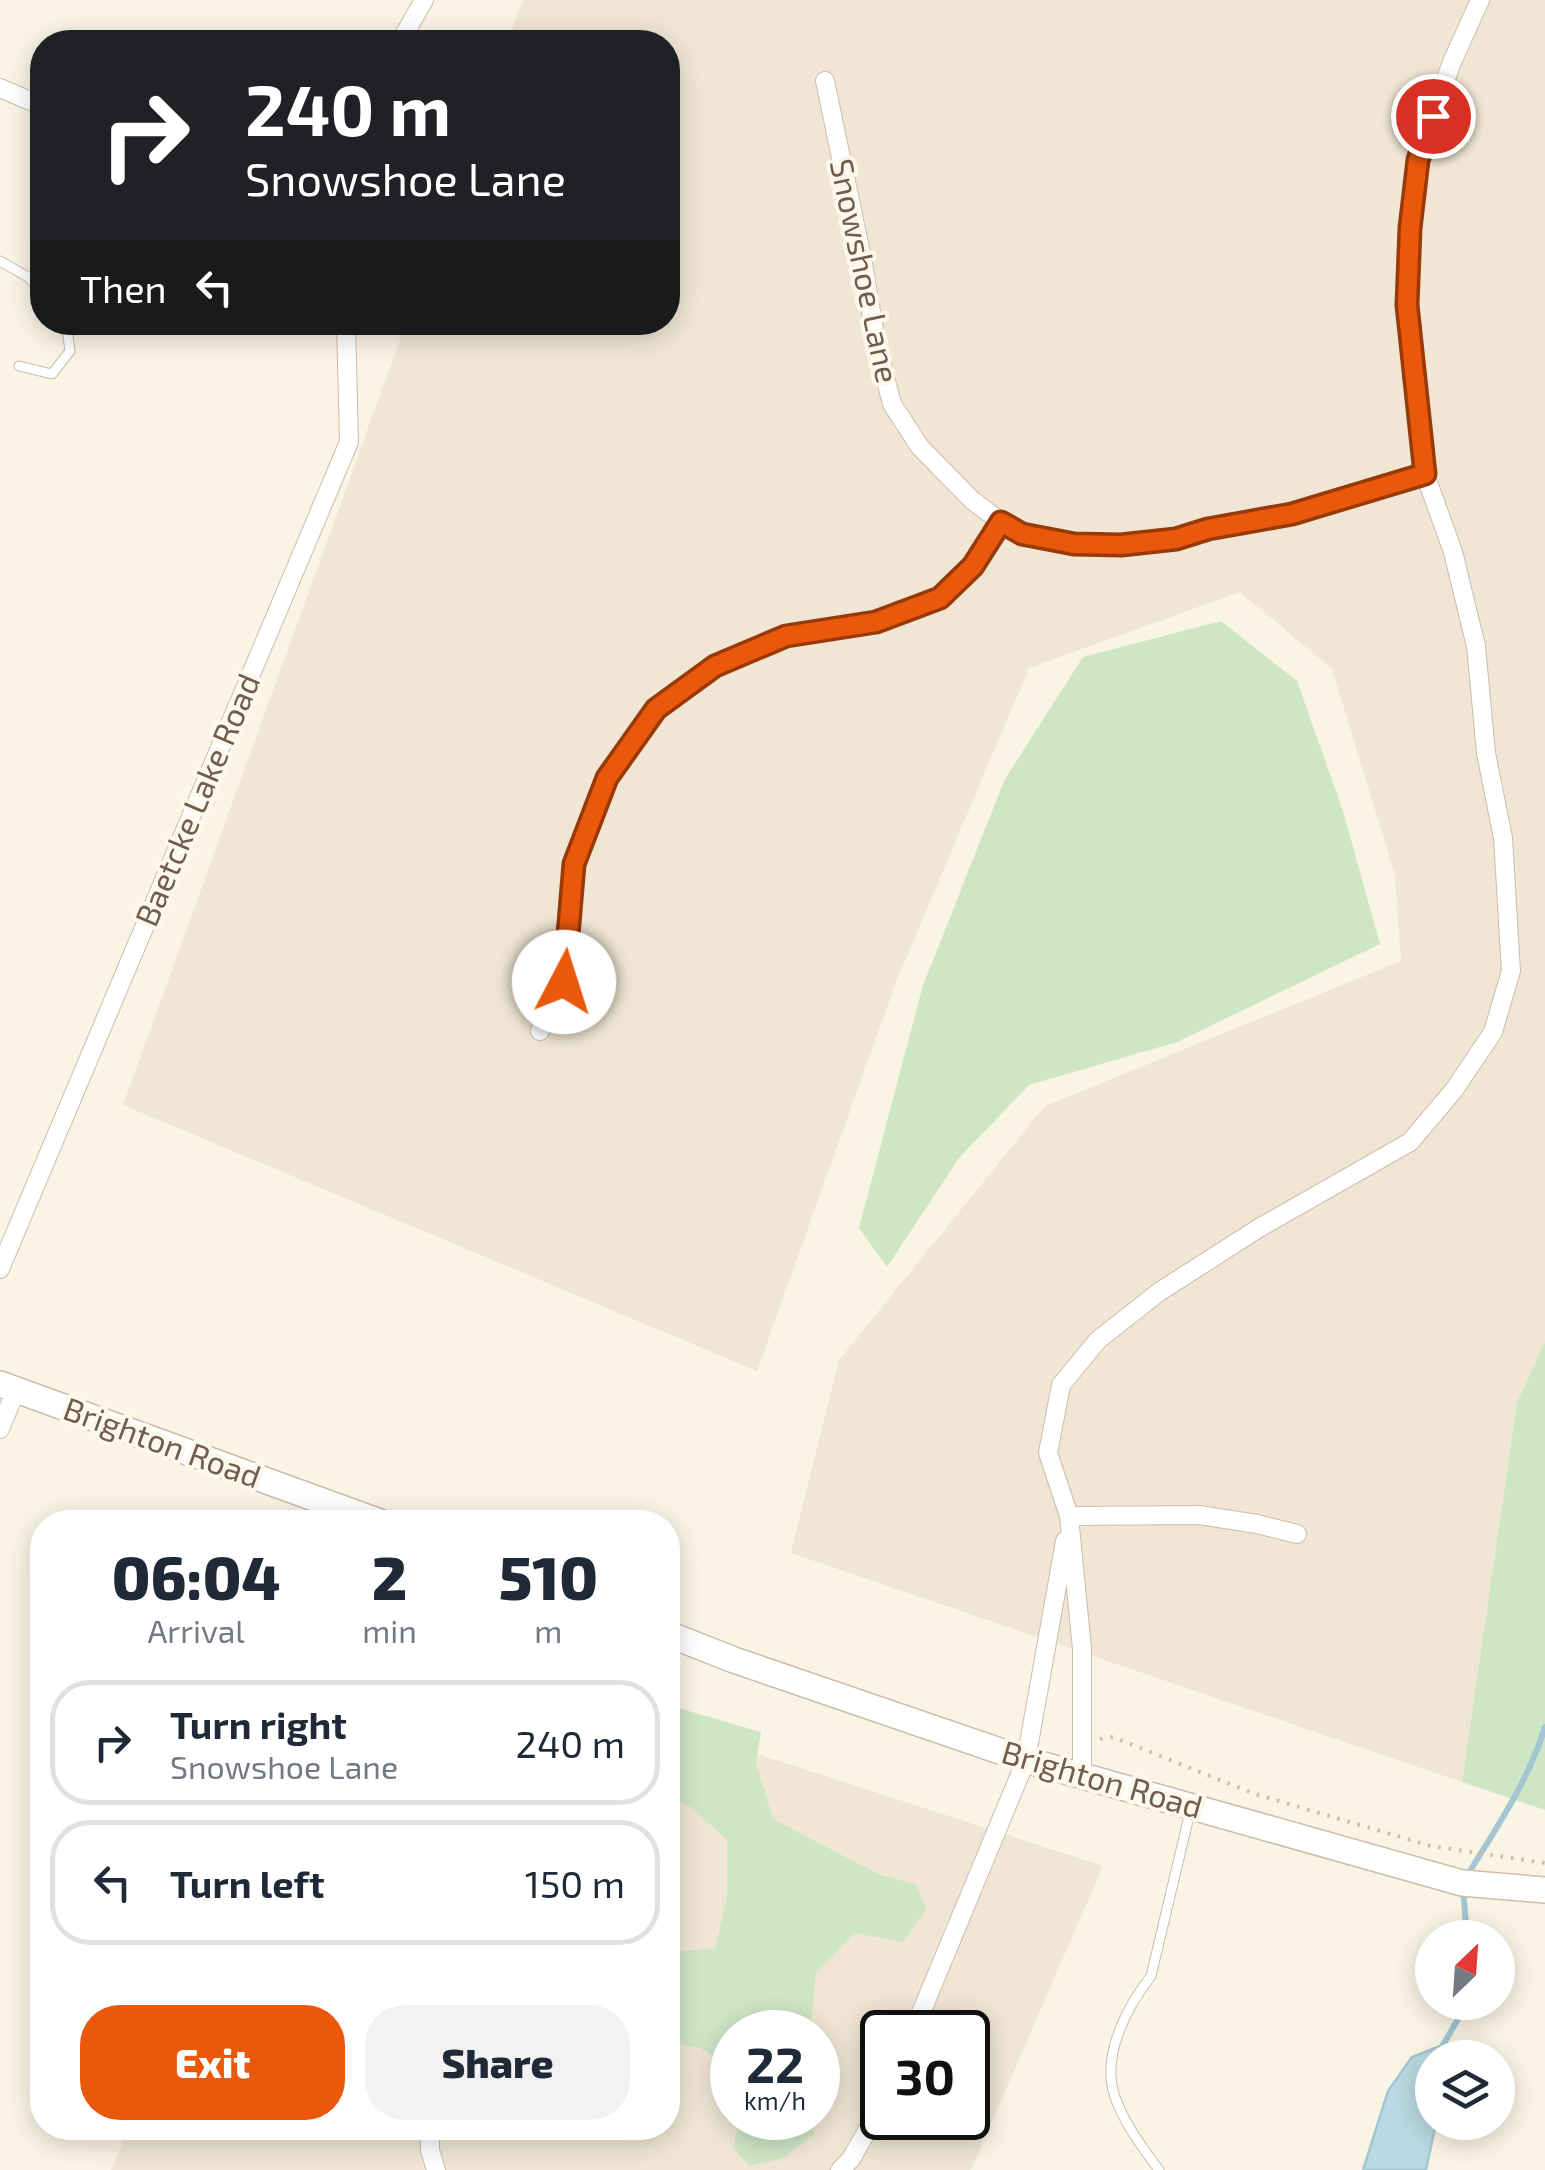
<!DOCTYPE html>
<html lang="en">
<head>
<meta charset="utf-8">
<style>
  body { margin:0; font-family:"Exo 2",sans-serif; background:#f2f2f3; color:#1f2937; height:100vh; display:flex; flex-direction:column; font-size:38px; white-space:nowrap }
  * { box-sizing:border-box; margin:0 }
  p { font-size:32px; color:#747a83 }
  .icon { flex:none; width:55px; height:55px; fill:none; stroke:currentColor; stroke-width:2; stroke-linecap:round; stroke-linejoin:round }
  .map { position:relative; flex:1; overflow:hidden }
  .side { position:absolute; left:30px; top:1510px; width:650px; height:630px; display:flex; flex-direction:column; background:#fff; border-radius:40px; box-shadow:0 5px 25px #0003 }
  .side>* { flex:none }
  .hud { position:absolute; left:30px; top:30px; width:650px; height:305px; border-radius:40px; box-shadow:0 5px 25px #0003; background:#202124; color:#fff; overflow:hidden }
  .needle { width:65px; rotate:25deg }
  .tools { position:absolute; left:1415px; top:1920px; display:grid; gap:20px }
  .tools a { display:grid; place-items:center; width:100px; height:100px; border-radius:50%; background:#fff; box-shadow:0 5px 25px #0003; font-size:50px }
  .speed { position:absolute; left:710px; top:2010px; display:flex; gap:20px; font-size:50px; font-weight:700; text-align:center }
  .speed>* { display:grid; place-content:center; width:130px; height:130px; border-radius:50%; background:#fff; box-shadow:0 5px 25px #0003; line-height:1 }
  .speed small { font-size:25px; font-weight:400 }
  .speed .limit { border:5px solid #111; border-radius:15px; background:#fff; color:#111 }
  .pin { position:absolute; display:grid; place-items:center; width:85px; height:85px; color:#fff; margin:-42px; border:5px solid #fff; border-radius:50%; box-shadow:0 2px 10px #0007 }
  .me { position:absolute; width:110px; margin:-55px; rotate:5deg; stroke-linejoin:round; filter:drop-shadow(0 0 8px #0008) }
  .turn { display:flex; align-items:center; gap:35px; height:210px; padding:0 50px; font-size:45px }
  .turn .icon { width:130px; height:130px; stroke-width:2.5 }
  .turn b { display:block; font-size:70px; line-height:85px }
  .then { display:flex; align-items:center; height:95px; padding:0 50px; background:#0003; gap:20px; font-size:38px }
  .eta { display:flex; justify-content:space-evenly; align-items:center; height:170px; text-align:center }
  .eta b { font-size:60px; font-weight:800; line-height:70px }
  .primary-button { display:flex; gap:20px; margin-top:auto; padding:20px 50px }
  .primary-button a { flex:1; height:115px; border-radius:40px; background:#ea580c; color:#fff; font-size:40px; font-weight:800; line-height:115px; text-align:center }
  .primary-button a+a { background:#f2f2f3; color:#1f2937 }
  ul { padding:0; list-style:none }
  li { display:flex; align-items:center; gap:30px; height:125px; margin:0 20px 15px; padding:0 30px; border:5px solid #e0e1e3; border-radius:40px }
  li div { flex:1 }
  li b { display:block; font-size:38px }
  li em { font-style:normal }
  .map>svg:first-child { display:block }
</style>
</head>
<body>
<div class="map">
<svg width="1545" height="2170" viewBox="0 0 1545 2170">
  <rect width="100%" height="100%" fill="#faf4e5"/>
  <path fill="#f1e6d4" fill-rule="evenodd" d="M523,0H1545V1342L1517,1402L1462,1782L791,1553L839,1360L1045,1106L1401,961L1395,875L1332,669L1240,592L1029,668L896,982L757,1371L123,1105L406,323L668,322V42H507Z
    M668,1725L1103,1866L971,2170H111L129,2128H668ZM732,2032H818V2118H732ZM882,2032H968V2118H882Z"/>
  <path fill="#cfe6c5" d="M1221,621L1297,681L1343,811L1380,944L1177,1042L1029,1085L959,1158L887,1267L859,1228L923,985L1005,779L1083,657Z
    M1545,1342V1810L1462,1782L1517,1402Z
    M668,1708H678L761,1732L756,1763L773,1819L878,1874L916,1884L926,1910L903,1942L855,1933L816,1973L810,2032H732V2068L700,2048L668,2042V1946L685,1951L715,1948L727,1897V1840L692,1808L668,1795Z
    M740,2118H812L814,2134L783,2158L749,2166L733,2147Z"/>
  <path fill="#bbd9e2" stroke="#a2c7d3" stroke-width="2.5" d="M1443,2045L1445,2057L1432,2058V2122L1436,2123L1426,2170H1363L1388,2091L1412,2057Z"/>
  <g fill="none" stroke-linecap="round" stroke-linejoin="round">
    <path stroke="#a2c7d3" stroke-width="6" d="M1467,1876C1496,1828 1528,1782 1545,1727
      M1463,1887L1467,1938
      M1443,2045L1468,2002"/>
    <defs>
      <path id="lane" d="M0,261L28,277L42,292
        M19,366L52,374L70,351L67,329L63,322
        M1159,2170C1142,2147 1123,2122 1114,2094C1102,2054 1127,2007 1151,1976L1191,1808"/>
      <path id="street" d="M400,42L424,0
        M825,81L862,258L876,342L892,404L920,447L972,500L1001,522L1022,534L1074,544L1121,545L1175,539L1207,529L1292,514L1425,474
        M0,88L42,106
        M540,1031L564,982L574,864L607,778L656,709L715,666L786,636L875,623L939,598L973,566L1001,522
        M0,1269L349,442L346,322
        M0,1429L16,1390
        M1069,1516L1199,1515L1257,1524L1297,1534
        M1082,1774V1649L1069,1516L1048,1453L1061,1385L1098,1340L1159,1292L1259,1228L1410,1142L1454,1090L1493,1032L1511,971L1503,838L1486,753L1476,646L1453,552L1425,474L1407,305L1410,228L1417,160L1452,62L1480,0
        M913,2032L1026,1760L1065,1541
        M430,2128V2150L436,2170
        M840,2170L851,2159L882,2105"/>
      <path id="secondary" d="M0,1384L380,1522
        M668,1634L734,1660L1026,1760L1462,1883L1545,1890"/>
    </defs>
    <use href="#lane" stroke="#cbbcac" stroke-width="11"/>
    <use href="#street" stroke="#cbbcac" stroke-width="20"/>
    <use href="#secondary" stroke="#cdbdaa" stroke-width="28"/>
    <path stroke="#d2b9a2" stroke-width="4" stroke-dasharray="2.5 8" stroke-linecap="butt" d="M1100,1739L1113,1737L1255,1794L1431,1846L1545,1863"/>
    <use href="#lane" stroke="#fff" stroke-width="9"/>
    <use href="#street" stroke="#fff" stroke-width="18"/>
    <use href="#secondary" stroke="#fff" stroke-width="25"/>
  </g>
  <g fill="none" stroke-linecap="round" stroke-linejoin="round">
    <defs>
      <path id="route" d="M564,982L574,864L607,778L656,709L715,666L786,636L876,622L940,598L973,566L1001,522L1022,534L1074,544L1121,545L1176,539L1208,529L1292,514L1425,474L1407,305L1410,228L1418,160L1433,116"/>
    </defs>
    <use href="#route" stroke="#983908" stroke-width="25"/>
    <use href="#route" stroke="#ea580c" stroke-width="18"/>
  </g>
  <g text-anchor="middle" stroke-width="8" stroke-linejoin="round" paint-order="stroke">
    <g font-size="32" fill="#715d4c" stroke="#fdf8eb">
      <text transform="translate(864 271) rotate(78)" y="11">Snowshoe Lane</text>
      <text transform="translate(198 800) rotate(-67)" y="11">Baetcke Lake Road</text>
      <text transform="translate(162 1443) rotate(20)" y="11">Brighton Road</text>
      <text transform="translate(1102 1780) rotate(16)" y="11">Brighton Road</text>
    </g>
  </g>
</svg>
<div class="tools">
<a><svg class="needle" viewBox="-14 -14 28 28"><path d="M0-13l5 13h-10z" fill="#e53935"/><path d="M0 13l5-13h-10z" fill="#747a83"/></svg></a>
<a><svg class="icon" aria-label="layers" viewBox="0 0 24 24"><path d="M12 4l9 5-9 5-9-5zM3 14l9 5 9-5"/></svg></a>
</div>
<div class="speed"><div>22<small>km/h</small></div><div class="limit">30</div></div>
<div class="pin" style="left:1433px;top:116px;background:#d93025"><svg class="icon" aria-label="arrive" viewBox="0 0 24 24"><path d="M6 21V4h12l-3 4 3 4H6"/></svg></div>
<svg class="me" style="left:564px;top:982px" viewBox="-20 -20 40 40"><circle r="19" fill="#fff"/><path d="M0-13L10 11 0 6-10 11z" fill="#ea580c"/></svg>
<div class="hud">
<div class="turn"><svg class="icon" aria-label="right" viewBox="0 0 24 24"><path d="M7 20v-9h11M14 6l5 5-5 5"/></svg><div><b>240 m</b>Snowshoe Lane</div></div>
<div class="then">Then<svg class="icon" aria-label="left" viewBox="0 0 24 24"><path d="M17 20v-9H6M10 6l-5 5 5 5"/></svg></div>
</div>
<section class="side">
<div class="eta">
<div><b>06:04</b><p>Arrival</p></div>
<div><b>2</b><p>min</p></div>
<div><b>510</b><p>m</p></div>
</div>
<ul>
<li><svg class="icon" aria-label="right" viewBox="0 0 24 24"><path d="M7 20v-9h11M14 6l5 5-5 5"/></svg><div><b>Turn right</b><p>Snowshoe Lane</p></div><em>240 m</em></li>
<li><svg class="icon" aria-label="left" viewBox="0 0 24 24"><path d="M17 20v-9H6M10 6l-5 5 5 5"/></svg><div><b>Turn left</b></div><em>150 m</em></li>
</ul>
<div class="primary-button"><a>Exit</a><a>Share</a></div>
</section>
</div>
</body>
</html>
